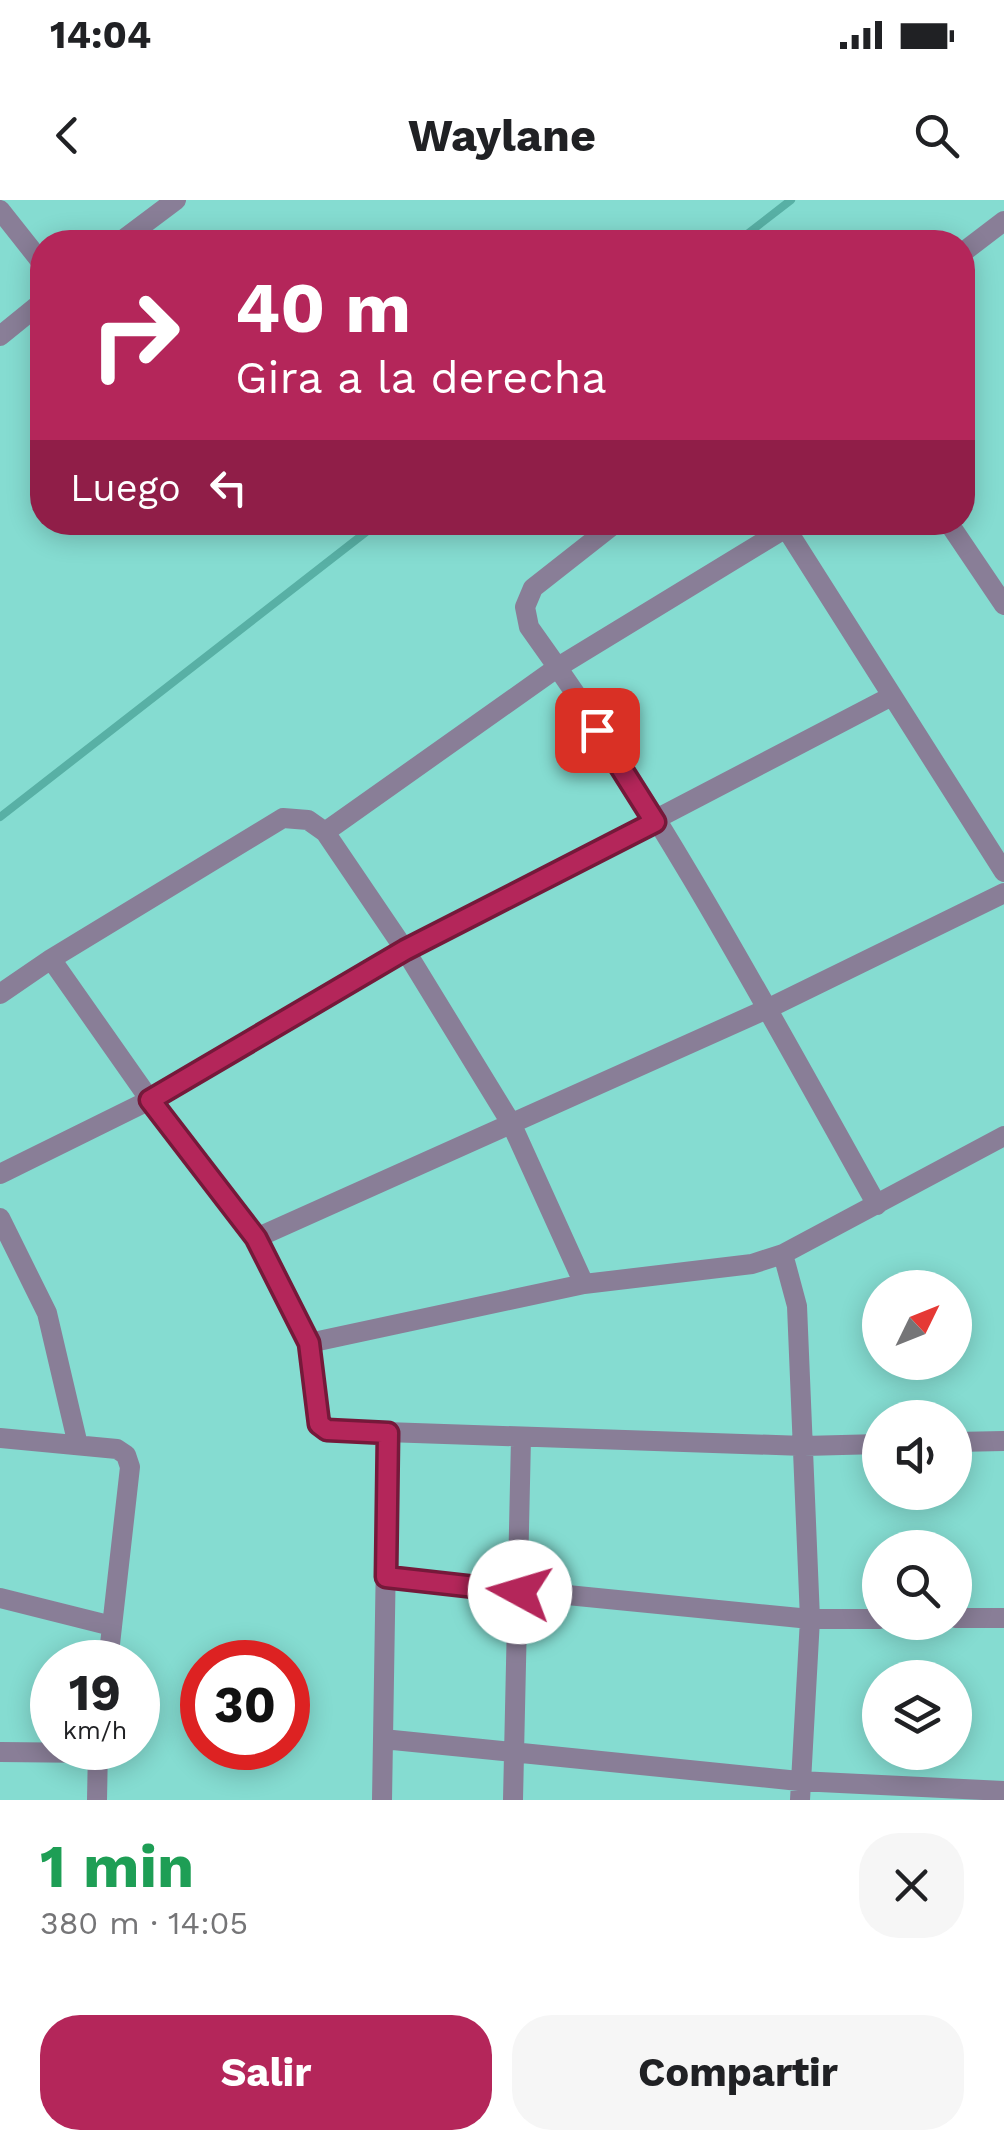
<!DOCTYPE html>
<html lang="es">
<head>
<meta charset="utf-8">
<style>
  body { margin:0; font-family:"Work Sans",sans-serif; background:#f6f6f6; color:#202124; height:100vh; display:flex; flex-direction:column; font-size:38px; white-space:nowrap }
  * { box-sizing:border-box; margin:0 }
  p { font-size:32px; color:#757577 }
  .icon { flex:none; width:55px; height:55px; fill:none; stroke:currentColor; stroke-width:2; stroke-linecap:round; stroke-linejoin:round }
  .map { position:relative; height:1600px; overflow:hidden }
  .details { display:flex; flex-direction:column; background:#fff; flex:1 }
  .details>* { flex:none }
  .hud { position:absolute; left:30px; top:30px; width:945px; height:305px; border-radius:40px; box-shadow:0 5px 25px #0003; background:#b4265a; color:#fff; overflow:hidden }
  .needle { width:65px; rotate:47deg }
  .fabs { position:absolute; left:862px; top:1070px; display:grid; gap:20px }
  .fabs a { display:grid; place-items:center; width:110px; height:110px; border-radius:50%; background:#fff; box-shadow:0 5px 25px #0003; font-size:50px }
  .speed { position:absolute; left:30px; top:1440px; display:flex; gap:20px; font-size:50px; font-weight:700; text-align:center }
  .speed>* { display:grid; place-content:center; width:130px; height:130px; border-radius:50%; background:#fff; box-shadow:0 5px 25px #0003; line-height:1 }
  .speed small { font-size:25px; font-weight:400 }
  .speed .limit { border:15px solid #d22; background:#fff; color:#111 }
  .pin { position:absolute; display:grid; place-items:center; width:85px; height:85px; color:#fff; margin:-42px; border-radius:20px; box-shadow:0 5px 15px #0006 }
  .me { position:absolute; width:110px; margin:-55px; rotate:276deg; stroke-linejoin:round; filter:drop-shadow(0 0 8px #0008) }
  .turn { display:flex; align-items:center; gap:35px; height:210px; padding:0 40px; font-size:45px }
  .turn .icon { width:130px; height:130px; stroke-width:2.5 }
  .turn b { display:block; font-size:70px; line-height:85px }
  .then { display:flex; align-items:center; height:95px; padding:0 40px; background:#0003; gap:20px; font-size:38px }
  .round { display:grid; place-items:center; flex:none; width:105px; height:105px; border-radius:40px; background:#f6f6f6 }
  .headline { display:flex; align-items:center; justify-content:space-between; height:170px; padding:0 40px }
  h1 { font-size:60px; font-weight:700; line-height:75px; color:#1e9e55 }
  .button { display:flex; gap:20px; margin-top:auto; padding:20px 40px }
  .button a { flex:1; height:115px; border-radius:40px; background:#b4265a; color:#fff; font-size:40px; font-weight:700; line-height:115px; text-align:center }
  .button a+a { background:#f6f6f6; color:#202124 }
  .status { display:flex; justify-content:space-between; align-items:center; height:70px; padding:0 50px; background:#fff; direction:ltr }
  .status svg { height:28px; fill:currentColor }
  header { display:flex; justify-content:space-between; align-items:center; height:130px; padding:0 40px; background:#fff; font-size:45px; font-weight:700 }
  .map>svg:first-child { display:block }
</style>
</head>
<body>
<div class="status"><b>14:04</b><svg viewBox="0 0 49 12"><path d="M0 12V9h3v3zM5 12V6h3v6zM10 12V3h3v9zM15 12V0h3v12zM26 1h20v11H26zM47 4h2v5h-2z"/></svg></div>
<header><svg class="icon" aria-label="back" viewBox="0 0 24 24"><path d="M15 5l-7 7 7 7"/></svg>Waylane<svg class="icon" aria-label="search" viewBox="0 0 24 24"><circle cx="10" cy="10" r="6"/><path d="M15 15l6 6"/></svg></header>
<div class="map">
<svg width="1004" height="1600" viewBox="0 0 1004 1600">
  <rect width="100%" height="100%" fill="#85dcd1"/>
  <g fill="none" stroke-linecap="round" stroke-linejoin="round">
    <path stroke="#58b0a5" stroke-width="8" d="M737,42L791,0
      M0,617L379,322"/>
    <path stroke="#897e97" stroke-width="20" d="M0,10L42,63
      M120,42L176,0
      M962,53L1004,21
      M0,136L42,102
      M617,322L533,388L525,407L529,427C660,609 768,810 877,1005
      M782,322L1004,672
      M948,322L1004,405
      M325,632L558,467L786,328
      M51,759L150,900L256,1038L309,1143L316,1216L327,1230L804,1246L880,1244
      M0,794L51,759L283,618L308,620L325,632L405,750L511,923L584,1084
      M0,974L168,891L405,750L890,497
      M0,1018L47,1113L78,1245
      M256,1038L767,809L1004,693
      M783,1054L797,1106L810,1419L800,1600
      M309,1143L584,1084L752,1064L783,1054L1004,936
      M0,1238L117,1249L126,1255L130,1267L108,1462
      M955,1242L1004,1241
      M386,1377L810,1419H880
      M0,1398L112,1426
      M955,1418H1004
      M383,1539L799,1581L1004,1591
      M0,1552L97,1553
      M97,1600L98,1548
      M382,1600L388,1233
      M513,1600L521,1238"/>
  </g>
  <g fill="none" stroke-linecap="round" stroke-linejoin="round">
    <defs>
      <path id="route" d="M520,1392L386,1377L388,1233L327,1230L319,1224L309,1143L256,1038L150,900L405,750L655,622L597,530"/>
    </defs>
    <use href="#route" stroke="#75193a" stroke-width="25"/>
    <use href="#route" stroke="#b4265a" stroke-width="18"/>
  </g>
</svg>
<div class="fabs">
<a><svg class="needle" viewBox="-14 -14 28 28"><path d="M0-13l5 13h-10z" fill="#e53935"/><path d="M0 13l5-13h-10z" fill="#757577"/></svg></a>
<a><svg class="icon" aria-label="sound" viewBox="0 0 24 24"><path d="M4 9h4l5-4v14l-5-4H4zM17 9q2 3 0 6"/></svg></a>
<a><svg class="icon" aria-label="search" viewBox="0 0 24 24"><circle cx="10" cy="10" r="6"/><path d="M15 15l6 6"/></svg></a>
<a><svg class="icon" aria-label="layers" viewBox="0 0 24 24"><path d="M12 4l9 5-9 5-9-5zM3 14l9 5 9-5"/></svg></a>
</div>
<div class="speed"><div>19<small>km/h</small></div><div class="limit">30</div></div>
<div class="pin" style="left:597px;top:530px;background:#d93025"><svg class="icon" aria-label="arrive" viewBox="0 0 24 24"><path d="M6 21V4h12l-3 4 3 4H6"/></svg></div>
<svg class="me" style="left:520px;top:1392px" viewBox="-20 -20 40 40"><circle r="19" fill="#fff"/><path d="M0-13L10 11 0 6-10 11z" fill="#b4265a"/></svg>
<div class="hud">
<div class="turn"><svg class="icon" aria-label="right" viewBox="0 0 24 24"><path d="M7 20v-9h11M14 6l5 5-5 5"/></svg><div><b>40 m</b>Gira a la derecha</div></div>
<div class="then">Luego<svg class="icon" aria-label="left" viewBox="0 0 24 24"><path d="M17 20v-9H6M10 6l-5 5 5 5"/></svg></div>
</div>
</div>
<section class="details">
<div class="headline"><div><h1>1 min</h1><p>380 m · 14:05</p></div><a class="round"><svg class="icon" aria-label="close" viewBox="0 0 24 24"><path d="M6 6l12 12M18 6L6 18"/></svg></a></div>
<div class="button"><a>Salir</a><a>Compartir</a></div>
</section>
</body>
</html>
